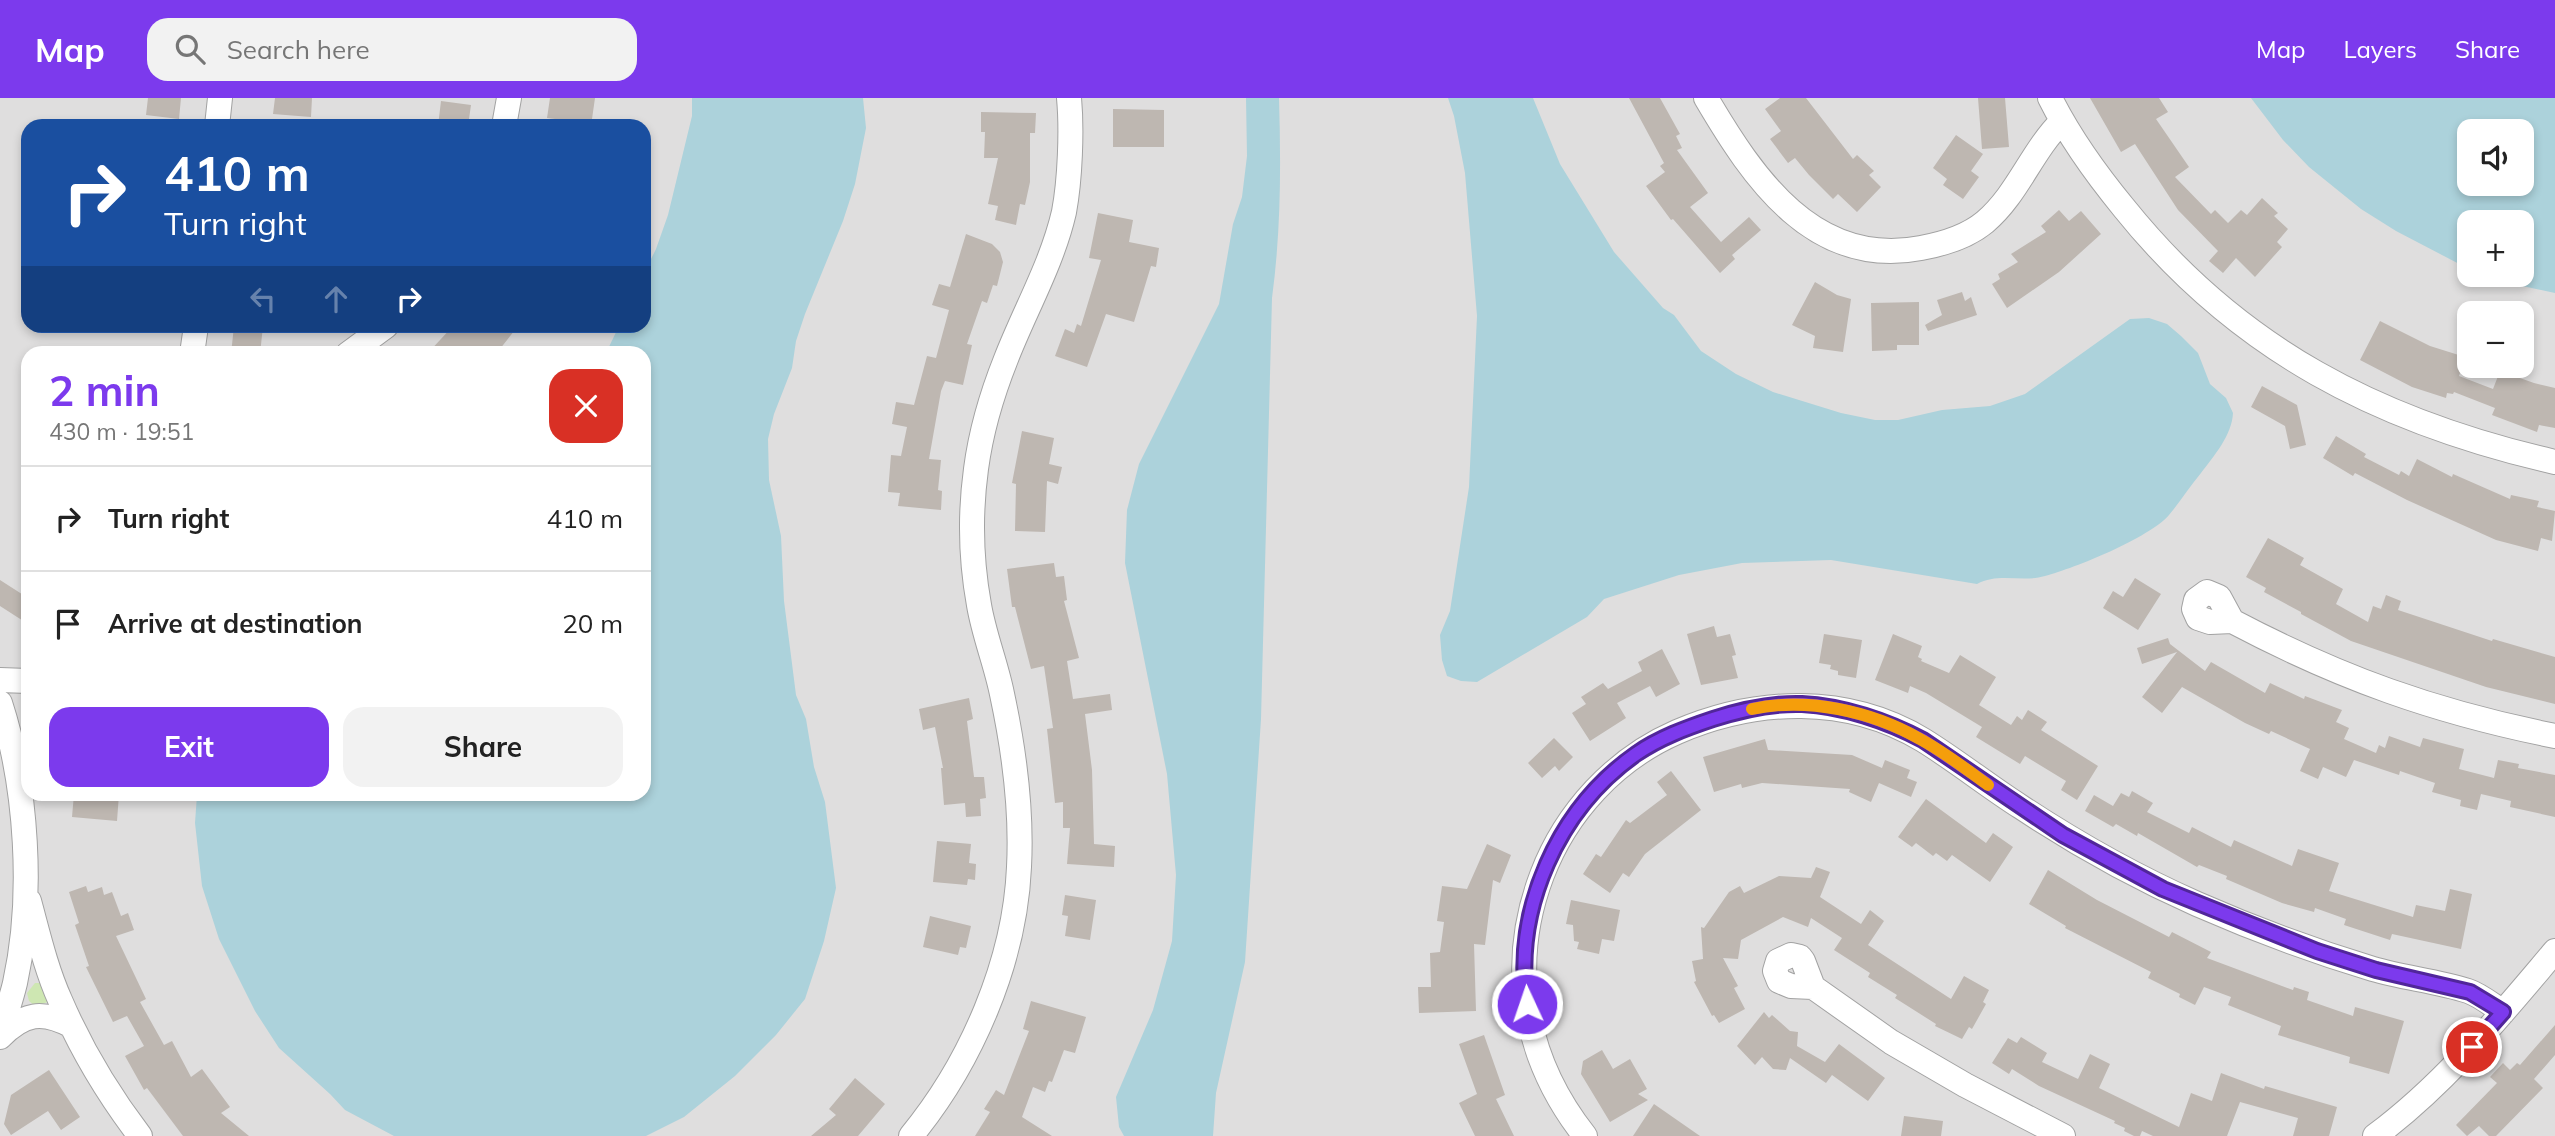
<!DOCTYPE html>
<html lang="en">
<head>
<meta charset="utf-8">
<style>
  body { margin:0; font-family:Mulish,sans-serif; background:#f2f2f2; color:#222; height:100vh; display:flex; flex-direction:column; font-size:26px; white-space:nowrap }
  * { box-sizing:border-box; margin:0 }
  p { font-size:23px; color:#767676 }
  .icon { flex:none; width:38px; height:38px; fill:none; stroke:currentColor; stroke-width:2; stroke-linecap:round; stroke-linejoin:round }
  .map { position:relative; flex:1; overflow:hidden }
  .panel { position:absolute; left:21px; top:248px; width:630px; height:455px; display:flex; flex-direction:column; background:#fff; border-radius:21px; box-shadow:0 4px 10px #0003 }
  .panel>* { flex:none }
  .banner { position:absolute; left:21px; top:21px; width:630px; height:214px; border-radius:21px; box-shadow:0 4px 10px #0003; background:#1a4fa0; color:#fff; overflow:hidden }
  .controls { position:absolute; left:2457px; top:21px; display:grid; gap:14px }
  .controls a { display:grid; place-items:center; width:77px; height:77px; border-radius:14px; background:#fff; box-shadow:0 4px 10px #0003; font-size:35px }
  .pin { position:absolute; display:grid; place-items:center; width:60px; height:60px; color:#fff; margin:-30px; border:4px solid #fff; border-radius:50%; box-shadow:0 2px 7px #0007 }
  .me { position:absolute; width:77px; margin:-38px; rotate:357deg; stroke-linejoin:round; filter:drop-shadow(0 0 5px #0008) }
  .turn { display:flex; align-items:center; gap:24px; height:147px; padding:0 28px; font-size:32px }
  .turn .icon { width:91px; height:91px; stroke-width:2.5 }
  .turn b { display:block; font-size:49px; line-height:60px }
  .lanes { display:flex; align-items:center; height:66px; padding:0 28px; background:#0003; justify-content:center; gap:35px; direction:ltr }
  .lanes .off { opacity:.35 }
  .round { display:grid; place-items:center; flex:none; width:74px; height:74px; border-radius:21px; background:#f2f2f2 }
  .headline { display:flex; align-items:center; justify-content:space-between; height:119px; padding:0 28px }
  h1 { font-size:42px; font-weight:700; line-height:52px; color:#7c3aed }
  .action { display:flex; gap:14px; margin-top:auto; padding:14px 28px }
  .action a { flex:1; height:80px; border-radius:21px; background:#7c3aed; color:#fff; font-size:28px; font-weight:700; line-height:80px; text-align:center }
  .action a+a { background:#f2f2f2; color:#222 }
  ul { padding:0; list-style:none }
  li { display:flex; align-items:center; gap:21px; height:105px; padding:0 28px; border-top:2px solid #e0e0e0 }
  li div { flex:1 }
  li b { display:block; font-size:26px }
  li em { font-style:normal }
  header { display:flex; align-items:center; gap:42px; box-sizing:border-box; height:98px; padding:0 35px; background:#7c3aed; color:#fff }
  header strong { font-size:33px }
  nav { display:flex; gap:38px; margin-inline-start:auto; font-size:24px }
  .search { width:490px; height:63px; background:#f2f2f2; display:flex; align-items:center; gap:18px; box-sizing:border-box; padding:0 24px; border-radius:21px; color:#767676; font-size:26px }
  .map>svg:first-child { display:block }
</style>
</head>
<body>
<header>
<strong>Map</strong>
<div class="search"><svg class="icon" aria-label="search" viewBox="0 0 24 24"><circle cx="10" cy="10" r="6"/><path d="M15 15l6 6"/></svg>Search here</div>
<nav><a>Map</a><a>Layers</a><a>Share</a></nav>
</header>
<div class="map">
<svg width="2555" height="1038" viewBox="0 0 2555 1038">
  <rect width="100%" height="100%" fill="#f1eee8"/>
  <path fill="#dfdede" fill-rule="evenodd" d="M0,0H2555V1038H0ZM28,28H644V228H28ZM2469,33H2522V86H2469ZM2469,124H2522V177H2469ZM2469,215H2522V268H2469ZM28,256H644V696H28Z"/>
  <path fill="#cee7b2" d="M35,885H43L48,904L35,908L29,903L27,895Z"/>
  <path fill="#acd2db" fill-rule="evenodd" d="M692,0H863L866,30L855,86L843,123L805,216L796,243L792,270L774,316L768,341L769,382L781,438L784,503L796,597L806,621L814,669L825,704L836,790L824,843L805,901L776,937L735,978L684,1019L646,1038H394L345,1012L330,996L279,950L255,913L219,841L202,788L195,725L197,697L644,696V256L606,255L619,228H644V175L656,151L668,117L692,18Z
    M1246,0H1279C1281,67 1281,133 1272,200L1261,621L1245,864L1216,995L1213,1038H1124L1119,1029L1116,999L1153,912L1172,843L1176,777L1167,676L1125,465L1127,412L1139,366L1219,206L1233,126L1242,99L1247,58Z
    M1448,0H1533L1560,66L1614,154L1663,210L1674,217L1701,253L1736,276L1773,294L1841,315L1875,322H1898L1942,312L1990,308L2025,296L2130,221L2149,220L2167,226L2181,238L2198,255L2210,286L2226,300L2233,315C2232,337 2214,358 2201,375C2190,388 2180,404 2169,417C2149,440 2075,470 2045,478C2022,485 1999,474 1977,486L1831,462L1742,465L1679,477L1604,501L1587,519L1477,584L1461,583L1447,578L1442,562L1440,537L1450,513L1469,389L1477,218L1465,75L1454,18Z
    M2251,0H2555V195L2499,183L2483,177H2522V124H2469V171L2465,169L2396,133L2361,111L2309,69L2283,42ZM2469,33H2522V86H2469Z"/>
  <path fill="#beb7b1" d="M148,0H181L179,21L146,17Z
    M275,0H312L311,19L273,16Z
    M550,0H595L591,28H554L555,21L547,20Z
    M1629,0H1660L1680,36L1676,38L1682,50L1677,52L1708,95L1690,109L1721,144L1749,119L1761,132L1732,157L1735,161L1720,175L1673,121L1671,122L1646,88L1665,74L1660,68L1664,65Z
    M1780,0H1806L1853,61L1857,57L1874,73L1869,77L1881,89L1857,114L1838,96L1833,101L1809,77L1795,60L1788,65L1770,41L1781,33L1765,11Z
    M1978,0H2005L2009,49L1982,51Z
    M2090,0H2159L2168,14L2156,21L2189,69L2175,79L2211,116L2215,112L2228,125L2241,112L2247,117L2262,100L2278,115L2274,118L2288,131L2277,144L2282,149L2255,179L2236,160L2223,175L2209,163L2218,153L2178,112L2135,46L2121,54Z
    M441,3L471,7L468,28H438Z
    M1113,11L1164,12V49H1113Z
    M981,14L1036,15L1035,35H1030V84L1025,107L1020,106L1016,127L995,122L998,108L988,106L998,60H984L985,34H981Z
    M1956,37L1983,56L1971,73L1979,79L1963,101L1943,87L1947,81L1933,70Z
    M2059,112L2069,123L2081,113L2101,136L2059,174L2007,210L1992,186L2000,181L1998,176L2018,164L2011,156L2046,134L2041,128Z
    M1098,115L1133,122L1129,144L1159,150L1156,169L1151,168L1134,224L1106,216L1087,269L1055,258L1065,231L1074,235L1077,226L1081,228L1101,162L1089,160Z
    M966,136L992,146L1000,154L1003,164L997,188L993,187L987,205L982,203L967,246L972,247L963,287L945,283L941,293L929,361L941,362L938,392L942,393L941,412L898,408L900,395L888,394L891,357L901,358L907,329L892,326L896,304L914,307L927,258L936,260L949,212L932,207L939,186L950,189Z
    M1815,184L1837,197L1851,201L1843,254L1813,250L1815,238L1792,227Z
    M1962,194L1965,203L1971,199L1977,217L1928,233L1925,227L1942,217L1937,202Z
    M1919,204V247H1897V252L1872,253L1871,205Z
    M2380,223L2430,248L2465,259L2459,278L2493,291L2500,273L2534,285L2555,290V330L2539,327L2537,334L2492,317L2495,310L2454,294L2453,296L2447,295L2446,300L2412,289L2360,262Z
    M234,228H263L260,256H231Z
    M453,228H518L496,256H427Z
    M2262,288L2297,307L2306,347L2290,351L2285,328L2251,309Z
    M1022,333L1054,340L1049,366L1062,369L1058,386L1047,383L1045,434L1015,433L1016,386L1012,385Z
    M2336,338L2366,356L2364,359L2399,377L2401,373L2409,378L2417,361L2452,379L2453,376L2510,401L2511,397L2539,403L2537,409L2555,413L2552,443L2541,440L2538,453L2496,442L2407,402L2355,375L2353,378L2323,360Z
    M2268,440L2304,460L2300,467L2343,491L2336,506L2368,524L2373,508L2381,511L2386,497L2401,503L2398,512L2492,543L2493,541L2555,559V606L2486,589L2351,543L2301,516V514L2264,494L2266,490L2246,479Z
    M1054,465L1056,479L1064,478L1067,502L1064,503L1079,560L1067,563L1073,601L1110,596L1112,612L1085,616L1092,672L1094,746L1115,748L1114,769L1067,766L1070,730H1063V704L1055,705L1047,631L1053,630L1044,568L1031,571L1015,509H1012L1007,471Z
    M2135,480L2161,496L2138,532L2103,510L2113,493L2123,499Z
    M0,482L28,500V526L0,508Z
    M1714,528L1717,539L1730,536L1736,557L1732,558L1738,580L1701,587L1687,536Z
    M1824,536L1862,542L1856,580L1838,577V573L1830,571L1831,567L1819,565Z
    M1893,536L1922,548L1918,559L1922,561L1921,563L1949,575L1960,557L1996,579L1979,607L2011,627L2017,618L2022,622L2028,612L2047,624L2041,632L2098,668L2077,702L2061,692L2066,683L2025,658L2020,666L1976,639L1982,629L1926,595L1910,588L1908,595L1875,582Z
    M2168,540L2170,546L2205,573L2211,564L2265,595L2270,585L2304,601L2305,598L2342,612L2336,624L2349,630L2344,641L2376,655L2379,647L2385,650L2389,638L2420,649L2423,640L2464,651L2459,671L2494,680L2498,662L2519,666L2518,670L2555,677V719L2510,709L2511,703L2481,696L2477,712L2460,708L2461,702L2432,694L2435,685L2400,673L2399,677L2354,662L2346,679L2323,669L2318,681L2300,673L2310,651L2271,633L2269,636L2245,625L2182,589L2162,615L2142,599L2177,554L2142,566L2137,550Z
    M1662,551L1680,586L1656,599L1650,588L1617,605L1626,620L1590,643L1572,615L1586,606L1581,599L1603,585L1608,591L1642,573L1638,564Z
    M969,600L973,621L967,623L974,679H984L986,700L980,701L981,718L966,719L965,705L944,707L941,670H943L935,629L923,632L919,611Z
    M1554,640L1573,659L1559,673L1555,668L1542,680L1528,665Z
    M1765,641L1768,652L1852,657L1882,670L1885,662L1910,672L1907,680L1917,684L1911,699L1879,685L1871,704L1849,694L1850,691L1762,685L1742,690L1741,686L1714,694L1703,659Z
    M1671,673L1701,712L1645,756L1629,779L1623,775L1610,795L1583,776L1596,756L1601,759L1626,722L1630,725L1667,697L1657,684Z
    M2132,693L2153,705L2147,714L2189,735L2192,729L2231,749L2234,742L2292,768L2298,751L2339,765L2329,793L2413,819L2416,807L2445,813L2450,791L2472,796L2461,851L2392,836L2390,842L2344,827L2346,821L2315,810L2314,814L2282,805L2226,781L2227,778L2199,767L2197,769L2138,735L2137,738L2116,726L2113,729L2085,713L2094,697L2113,708L2121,695L2129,699Z
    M74,696H119L117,723L72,719Z
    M1926,701L1986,745L1993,735L2013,749L1990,784L1952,757L1947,763L1936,755L1933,758L1916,745L1912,749L1898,739Z
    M937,743L971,746L969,765L976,766L975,782L968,781L967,787L933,784Z
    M1487,746L1511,757L1500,785L1493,782L1485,847L1474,846L1476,913L1419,915L1418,889H1431L1430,855L1440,854L1444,824L1437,823L1442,788L1467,791Z
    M1816,769L1830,774L1820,799L1861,826L1870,812L1884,823L1868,847L1951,901L1964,878L1989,892L1983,904L1986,906L1972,931L1969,929L1962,941L1935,928L1936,926L1895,900L1897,897L1868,879L1870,875L1834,852L1842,840L1811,820L1808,829L1783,819L1741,842L1738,861L1723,860L1738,888L1734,890L1745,911L1719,925L1714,917L1712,918L1694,884L1696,883L1692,863L1703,861L1701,829L1704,830L1729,794L1740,788L1744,795L1779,778L1811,780Z
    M2048,772L2097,802L2169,839L2172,834L2211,854L2207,860L2293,892L2294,889L2309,894L2307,902L2353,918L2355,909L2404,923L2389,976L2349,965L2350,959L2278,937L2281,928L2228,907L2231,899L2204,889L2195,907L2179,899L2180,896L2148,880L2151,874L2065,830L2066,828L2029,806Z
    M86,788L88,794L102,789L104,797L112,794L121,818L128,815L134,832L116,838L146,901L140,904L164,947L172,943L191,979L202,971L230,1009L221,1015L249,1038H183L147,990L144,992L125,958L144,948L127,918L113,924L86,869L89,868L75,827L79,825L69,794Z
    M1065,797L1096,802L1090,842L1065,838L1068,818L1062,817Z
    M1571,802L1620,812L1614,843L1602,841L1599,856L1577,851L1579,844L1574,843L1573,827L1566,826Z
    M930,818L971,828L966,850L960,849L958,857L923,849Z
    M1031,903L1086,919L1075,955L1064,952L1052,984L1049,983L1045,994L1033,989L1022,1019L1052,1038H975L990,1014L984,1011L996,992L1004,997L1029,933L1023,931Z
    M1764,914L1769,920L1772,917L1790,933L1798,934L1797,948L1825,964L1839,946L1885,980L1868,1003L1832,977L1826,985L1790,960L1786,972L1773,971L1762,959L1755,967L1737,948Z
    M2555,927V957L2534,981L2543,990L2496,1038H2489L2479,1028L2467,1038L2456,1027L2497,985L2490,979L2503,965L2510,972L2517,965L2520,967Z
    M1484,937L1505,997L1496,1001L1514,1038H1475L1459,1005L1477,996L1459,946Z
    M2021,939L2047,955L2042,964L2078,981L2090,956L2110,966L2099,990L2179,1029L2191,995L2212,1003L2221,975L2264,991L2265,988L2337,1009L2329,1038H2293L2298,1020L2240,1004L2227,1038H2153L2142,1033L2140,1038H2134L2124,1033L2125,1030L2114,1025L2115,1023L2039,988L2012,971L2009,976L1992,965L2008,940L2017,945Z
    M1602,952L1613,971L1630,961L1647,991L1638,996L1648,1002L1610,1024L1581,976L1583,963Z
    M49,972L80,1019L61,1032L48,1013L11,1037L4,1026L11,997Z
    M855,980L885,1006L858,1038H811L836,1017L829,1011Z
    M1654,1006L1700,1038H1633Z
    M1904,1018L1943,1023L1941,1038H1901Z"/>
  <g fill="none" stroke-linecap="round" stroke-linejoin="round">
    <defs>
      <path id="minor" d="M1706,0C1753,80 1814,171 1921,150C1943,146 1967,139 1985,124C2018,96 2031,54 2062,23
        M2050,0C2070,40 2096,76 2124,110C2238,252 2380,324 2555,364
        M217,28L220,0
        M504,28L509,0
        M192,256L196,228
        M348,256L386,228
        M2207,494L2219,499L2232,523L2210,524L2198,520L2194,511L2196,502Z
        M2232,523C2340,580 2435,614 2555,638
        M0,582L28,583
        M0,605C27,688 34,799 15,885C11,902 5,919 0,936
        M29,803C38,836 46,871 60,902C81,951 108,996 140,1038
        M1791,857L1800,859L1803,863L1813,889L1791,888L1779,883L1775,873L1778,863Z
        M1813,889L1891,944L1965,987L2063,1038
        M0,939C24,915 42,912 72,928
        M911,1038C971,965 1015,864 1019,769C1022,712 1014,652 1002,596C996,566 984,537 979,507C971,463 970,415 976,371C981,333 992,296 1006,261C1025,212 1052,166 1064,114C1070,82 1072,32 1069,0
        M1585,1038C1525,962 1507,869 1542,777C1566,714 1615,661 1677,634C1756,600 1847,596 1923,642C1957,663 1988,688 2021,709C2077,746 2136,779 2197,806C2254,831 2313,853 2373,871C2404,880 2437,883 2468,893C2480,897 2492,907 2503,914
        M2375,1038C2445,986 2499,919 2555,853"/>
    </defs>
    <use href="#minor" stroke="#a2a2a2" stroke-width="26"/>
    <use href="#minor" stroke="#fff" stroke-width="24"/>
  </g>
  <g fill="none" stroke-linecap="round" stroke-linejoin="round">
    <defs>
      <path id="route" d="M1527,906C1513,811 1558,711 1636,656C1659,640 1686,630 1713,621C1741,612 1773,605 1802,606C1843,608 1887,623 1923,642L2063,737L2163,791L2317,853L2376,872L2470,894L2503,914L2472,949"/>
    </defs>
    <use href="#route" stroke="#51269a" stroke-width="18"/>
    <use href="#route" stroke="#7c3aed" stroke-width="12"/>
    <path stroke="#f59e0b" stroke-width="12" d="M1752,611C1807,599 1871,613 1920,641C1944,654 1966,671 1988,687"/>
  </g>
</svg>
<div class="controls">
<a><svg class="icon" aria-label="sound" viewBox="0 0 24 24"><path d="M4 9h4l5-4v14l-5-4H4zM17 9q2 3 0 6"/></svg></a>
<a>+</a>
<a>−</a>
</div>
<div class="pin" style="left:2472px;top:949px;background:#d93025"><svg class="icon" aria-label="arrive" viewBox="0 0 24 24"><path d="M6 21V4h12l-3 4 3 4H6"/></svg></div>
<svg class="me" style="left:1527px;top:906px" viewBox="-20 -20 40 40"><circle r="17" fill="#7c3aed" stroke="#fff" stroke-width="3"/><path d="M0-11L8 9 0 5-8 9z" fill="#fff"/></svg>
<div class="banner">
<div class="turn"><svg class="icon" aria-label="right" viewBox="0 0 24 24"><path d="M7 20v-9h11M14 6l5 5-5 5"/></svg><div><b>410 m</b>Turn right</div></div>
<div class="lanes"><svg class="icon off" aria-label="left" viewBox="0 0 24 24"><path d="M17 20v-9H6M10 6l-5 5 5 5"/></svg><svg class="icon off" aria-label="ahead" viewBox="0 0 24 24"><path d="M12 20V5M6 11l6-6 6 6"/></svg><svg class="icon" aria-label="right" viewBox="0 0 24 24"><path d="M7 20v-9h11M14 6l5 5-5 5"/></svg></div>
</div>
<section class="panel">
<div class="headline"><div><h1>2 min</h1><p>430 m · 19:51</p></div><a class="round" style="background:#d93025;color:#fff"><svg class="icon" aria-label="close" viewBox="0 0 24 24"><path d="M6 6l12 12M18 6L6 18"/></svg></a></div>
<ul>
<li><svg class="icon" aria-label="right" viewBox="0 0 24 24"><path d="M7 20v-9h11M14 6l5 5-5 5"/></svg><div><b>Turn right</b></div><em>410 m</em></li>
<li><svg class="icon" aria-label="arrive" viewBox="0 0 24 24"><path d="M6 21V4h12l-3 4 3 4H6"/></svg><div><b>Arrive at destination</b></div><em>20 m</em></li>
</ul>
<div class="action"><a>Exit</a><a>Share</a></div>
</section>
</div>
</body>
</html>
